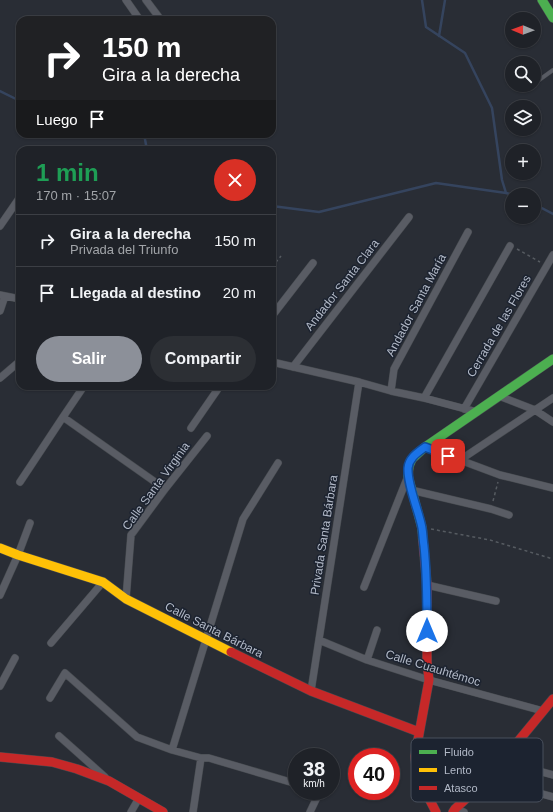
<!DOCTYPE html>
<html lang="es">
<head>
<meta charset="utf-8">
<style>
  body { margin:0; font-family:Arial,sans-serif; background:#2c2f34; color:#f1f3f6; height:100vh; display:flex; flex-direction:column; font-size:15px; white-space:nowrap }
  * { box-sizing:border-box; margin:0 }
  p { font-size:13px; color:#a1a4a8 }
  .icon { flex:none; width:22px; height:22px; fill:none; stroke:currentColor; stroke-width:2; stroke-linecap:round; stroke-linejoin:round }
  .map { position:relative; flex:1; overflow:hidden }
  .panel { position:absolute; left:16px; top:146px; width:260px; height:244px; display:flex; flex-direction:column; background:#1f2228; border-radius:12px; box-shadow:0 1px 3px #0004,0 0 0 1px #3c3f45 }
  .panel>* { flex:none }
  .top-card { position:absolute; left:16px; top:16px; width:260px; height:122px; border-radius:12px; box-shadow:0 1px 3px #0004,0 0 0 1px #3c3f45; background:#202124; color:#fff; overflow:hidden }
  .needle { width:26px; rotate:271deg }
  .fabs { position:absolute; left:505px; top:12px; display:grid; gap:8px }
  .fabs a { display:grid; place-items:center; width:36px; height:36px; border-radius:50%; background:#1f2228; box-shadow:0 1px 3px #0004,0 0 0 1px #3c3f45; font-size:20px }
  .speed { position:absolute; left:288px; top:748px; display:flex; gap:8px; font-size:20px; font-weight:700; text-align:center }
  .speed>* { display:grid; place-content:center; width:52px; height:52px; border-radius:50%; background:#1f2228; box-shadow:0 1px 3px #0004,0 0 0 1px #3c3f45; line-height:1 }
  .speed small { font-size:10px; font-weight:400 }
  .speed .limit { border:6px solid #d22; background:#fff; color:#111 }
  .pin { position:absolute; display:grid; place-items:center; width:34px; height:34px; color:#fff; margin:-17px; border-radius:8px; box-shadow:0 2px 6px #0006 }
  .me { position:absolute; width:44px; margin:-22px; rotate:0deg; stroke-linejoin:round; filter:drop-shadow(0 0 3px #0008) }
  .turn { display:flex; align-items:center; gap:14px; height:84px; padding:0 20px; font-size:18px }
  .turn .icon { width:52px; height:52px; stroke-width:2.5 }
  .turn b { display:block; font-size:28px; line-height:34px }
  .then { display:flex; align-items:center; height:38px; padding:0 20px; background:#0003; gap:8px; font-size:15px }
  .round { display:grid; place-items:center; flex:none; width:42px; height:42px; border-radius:21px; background:#2c2f34 }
  .head { display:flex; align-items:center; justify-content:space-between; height:68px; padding:0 20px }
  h1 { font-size:24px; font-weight:700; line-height:30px; color:#1e9e55 }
  .primary-button { display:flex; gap:8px; margin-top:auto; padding:8px 20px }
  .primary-button a { flex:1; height:46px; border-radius:24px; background:#8c9099; color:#fff; font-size:16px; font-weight:700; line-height:46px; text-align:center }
  .primary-button a+a { background:#2c2f34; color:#f1f3f6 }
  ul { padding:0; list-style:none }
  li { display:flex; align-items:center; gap:12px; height:52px; padding:0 20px; border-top:1px solid #3c3f45 }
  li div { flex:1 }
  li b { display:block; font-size:15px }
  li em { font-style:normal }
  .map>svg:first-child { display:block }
</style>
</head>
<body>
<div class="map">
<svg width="553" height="812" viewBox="0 0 553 812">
  <rect width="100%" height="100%" fill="#292d35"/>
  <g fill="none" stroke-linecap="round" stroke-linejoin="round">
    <path stroke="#35445e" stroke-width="2.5" d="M422,0L426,27L465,53L492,108L502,180L506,193
      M439,36L445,0
      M0,91L20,101
      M144,134L147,150
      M534,204L553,214
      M272,206L319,212L436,183L506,193L513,195"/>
    <defs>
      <path id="lane" d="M535,83L553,70"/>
      <path id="street" d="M126,0L140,20
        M146,0L161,20
        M0,226L20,197
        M0,295L20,299
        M0,311L5,296
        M272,316L313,263
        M272,362L359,382L391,391L424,398L477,412
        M293,367L409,217
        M0,378L20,361
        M391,391L394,369L468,232
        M499,396L535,410L553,422
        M424,398L510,246
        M464,409L553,255
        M63,417L165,489
        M191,428L220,386
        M425,447L500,475L553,488
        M460,460L553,398
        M20,482L63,417L84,386
        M411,490L491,509L509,515
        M427,585L496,601
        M364,587L408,476
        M0,595L18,555L30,523
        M126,599L131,535L165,489L207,436
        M319,640L367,660L429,680L543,711
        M51,643L103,582
        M367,660L377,630
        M0,686L15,658
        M311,691L359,382
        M50,698L65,673L137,737L172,750L201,758H209L297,784
        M59,736L105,777
        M172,750L243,519L278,463
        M502,761L553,775
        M487,779L553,797
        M455,809L464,812
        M131,812L139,798
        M193,812L201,758
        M310,812L320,791"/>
      <path id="fast" d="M542,0L553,18
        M423,541L422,528L408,476L409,466L412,459L425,447L553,359"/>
      <path id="slow" d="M0,548L18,555L103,582L126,599L231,652"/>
      <path id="jam" d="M423,541L427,585V662L429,680L415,756C416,777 427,794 436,812
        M231,652L311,691L419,732
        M0,757L52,762L77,769L109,781L163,812
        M453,812L455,809L487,779L553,699"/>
    </defs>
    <use href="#lane" stroke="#464a4f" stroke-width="4.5"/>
    <use href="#street" stroke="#464a4f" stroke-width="8"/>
    <use href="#fast" stroke="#464a4f" stroke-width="10"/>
    <use href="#slow" stroke="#464a4f" stroke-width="10"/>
    <use href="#jam" stroke="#464a4f" stroke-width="10"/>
    <path stroke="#565b61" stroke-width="1.5" stroke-dasharray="3 3" stroke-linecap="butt" d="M517,249L540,262
      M272,267L281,256
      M493,501L498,482
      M431,529L490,540L553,559"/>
    <use href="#lane" stroke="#595c64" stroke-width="3.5"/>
    <use href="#street" stroke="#595c64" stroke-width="7"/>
    <use href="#fast" stroke="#4caf50" stroke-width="9"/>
    <use href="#slow" stroke="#ffc107" stroke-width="9"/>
    <use href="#jam" stroke="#c62828" stroke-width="9"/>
  </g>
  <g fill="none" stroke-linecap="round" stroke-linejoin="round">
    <defs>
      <path id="route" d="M427,631C427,603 427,574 424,546C423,540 423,534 422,528C419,511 407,485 408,468C409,458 417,453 425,447L448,456"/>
    </defs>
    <use href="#route" stroke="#114b97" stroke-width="10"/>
    <use href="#route" stroke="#1a73e8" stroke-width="7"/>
  </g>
  <g text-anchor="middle" stroke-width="3" stroke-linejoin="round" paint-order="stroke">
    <g font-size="12" fill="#b2b9c7" stroke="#1c2330">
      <text transform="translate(342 285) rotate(-52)" y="4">Andador Santa Clara</text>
      <text transform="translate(416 305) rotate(-62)" y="4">Andador Santa María</text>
      <text transform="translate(499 326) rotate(-60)" y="4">Cerrada de las Flores</text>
      <text transform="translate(156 486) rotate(-54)" y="4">Calle Santa Virginia</text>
      <text transform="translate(324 535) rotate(-81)" y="4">Privada Santa Bárbara</text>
      <text transform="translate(214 630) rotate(27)" y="4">Calle Santa Bárbara</text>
      <text transform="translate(433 668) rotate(17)" y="4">Calle Cuauhtémoc</text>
    </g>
  </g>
  <rect x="411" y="738" width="132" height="64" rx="6" fill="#1c2330" stroke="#49505d" stroke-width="1"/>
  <rect x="419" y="750" width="18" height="4" fill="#4caf50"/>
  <rect x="419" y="768" width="18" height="4" fill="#ffc107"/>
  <rect x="419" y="786" width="18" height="4" fill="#c62828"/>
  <g font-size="11" fill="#b2b9c7">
    <text x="444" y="756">Fluido</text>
    <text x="444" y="774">Lento</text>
    <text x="444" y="792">Atasco</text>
  </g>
</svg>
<div class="fabs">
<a><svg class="needle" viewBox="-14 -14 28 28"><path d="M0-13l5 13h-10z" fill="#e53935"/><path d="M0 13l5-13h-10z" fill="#a1a4a8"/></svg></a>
<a><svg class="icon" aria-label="search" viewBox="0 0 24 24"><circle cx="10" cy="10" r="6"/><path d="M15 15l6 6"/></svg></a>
<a><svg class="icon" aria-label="layers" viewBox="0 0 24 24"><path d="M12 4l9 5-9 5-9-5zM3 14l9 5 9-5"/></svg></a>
<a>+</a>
<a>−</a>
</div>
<div class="speed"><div>38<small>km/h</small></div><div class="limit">40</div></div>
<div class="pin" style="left:448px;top:456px;background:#d93025"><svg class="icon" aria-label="arrive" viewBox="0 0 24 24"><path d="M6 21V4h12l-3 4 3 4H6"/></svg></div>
<svg class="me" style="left:427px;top:631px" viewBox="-20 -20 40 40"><circle r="19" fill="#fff"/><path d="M0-13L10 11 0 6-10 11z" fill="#1a73e8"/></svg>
<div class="top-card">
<div class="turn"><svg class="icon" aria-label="right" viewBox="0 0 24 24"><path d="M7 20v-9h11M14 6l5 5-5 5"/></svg><div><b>150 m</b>Gira a la derecha</div></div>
<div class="then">Luego<svg class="icon" aria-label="arrive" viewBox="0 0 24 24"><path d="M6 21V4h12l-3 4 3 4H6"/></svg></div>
</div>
<section class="panel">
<div class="head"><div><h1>1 min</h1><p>170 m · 15:07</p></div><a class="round" style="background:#d93025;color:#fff"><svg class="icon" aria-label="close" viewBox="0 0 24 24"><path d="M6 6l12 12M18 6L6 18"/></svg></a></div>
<ul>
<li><svg class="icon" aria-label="right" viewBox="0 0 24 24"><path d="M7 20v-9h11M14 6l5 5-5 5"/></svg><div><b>Gira a la derecha</b><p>Privada del Triunfo</p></div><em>150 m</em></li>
<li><svg class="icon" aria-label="arrive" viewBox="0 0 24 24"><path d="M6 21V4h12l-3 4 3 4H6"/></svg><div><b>Llegada al destino</b></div><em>20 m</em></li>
</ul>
<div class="primary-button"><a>Salir</a><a>Compartir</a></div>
</section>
</div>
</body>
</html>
